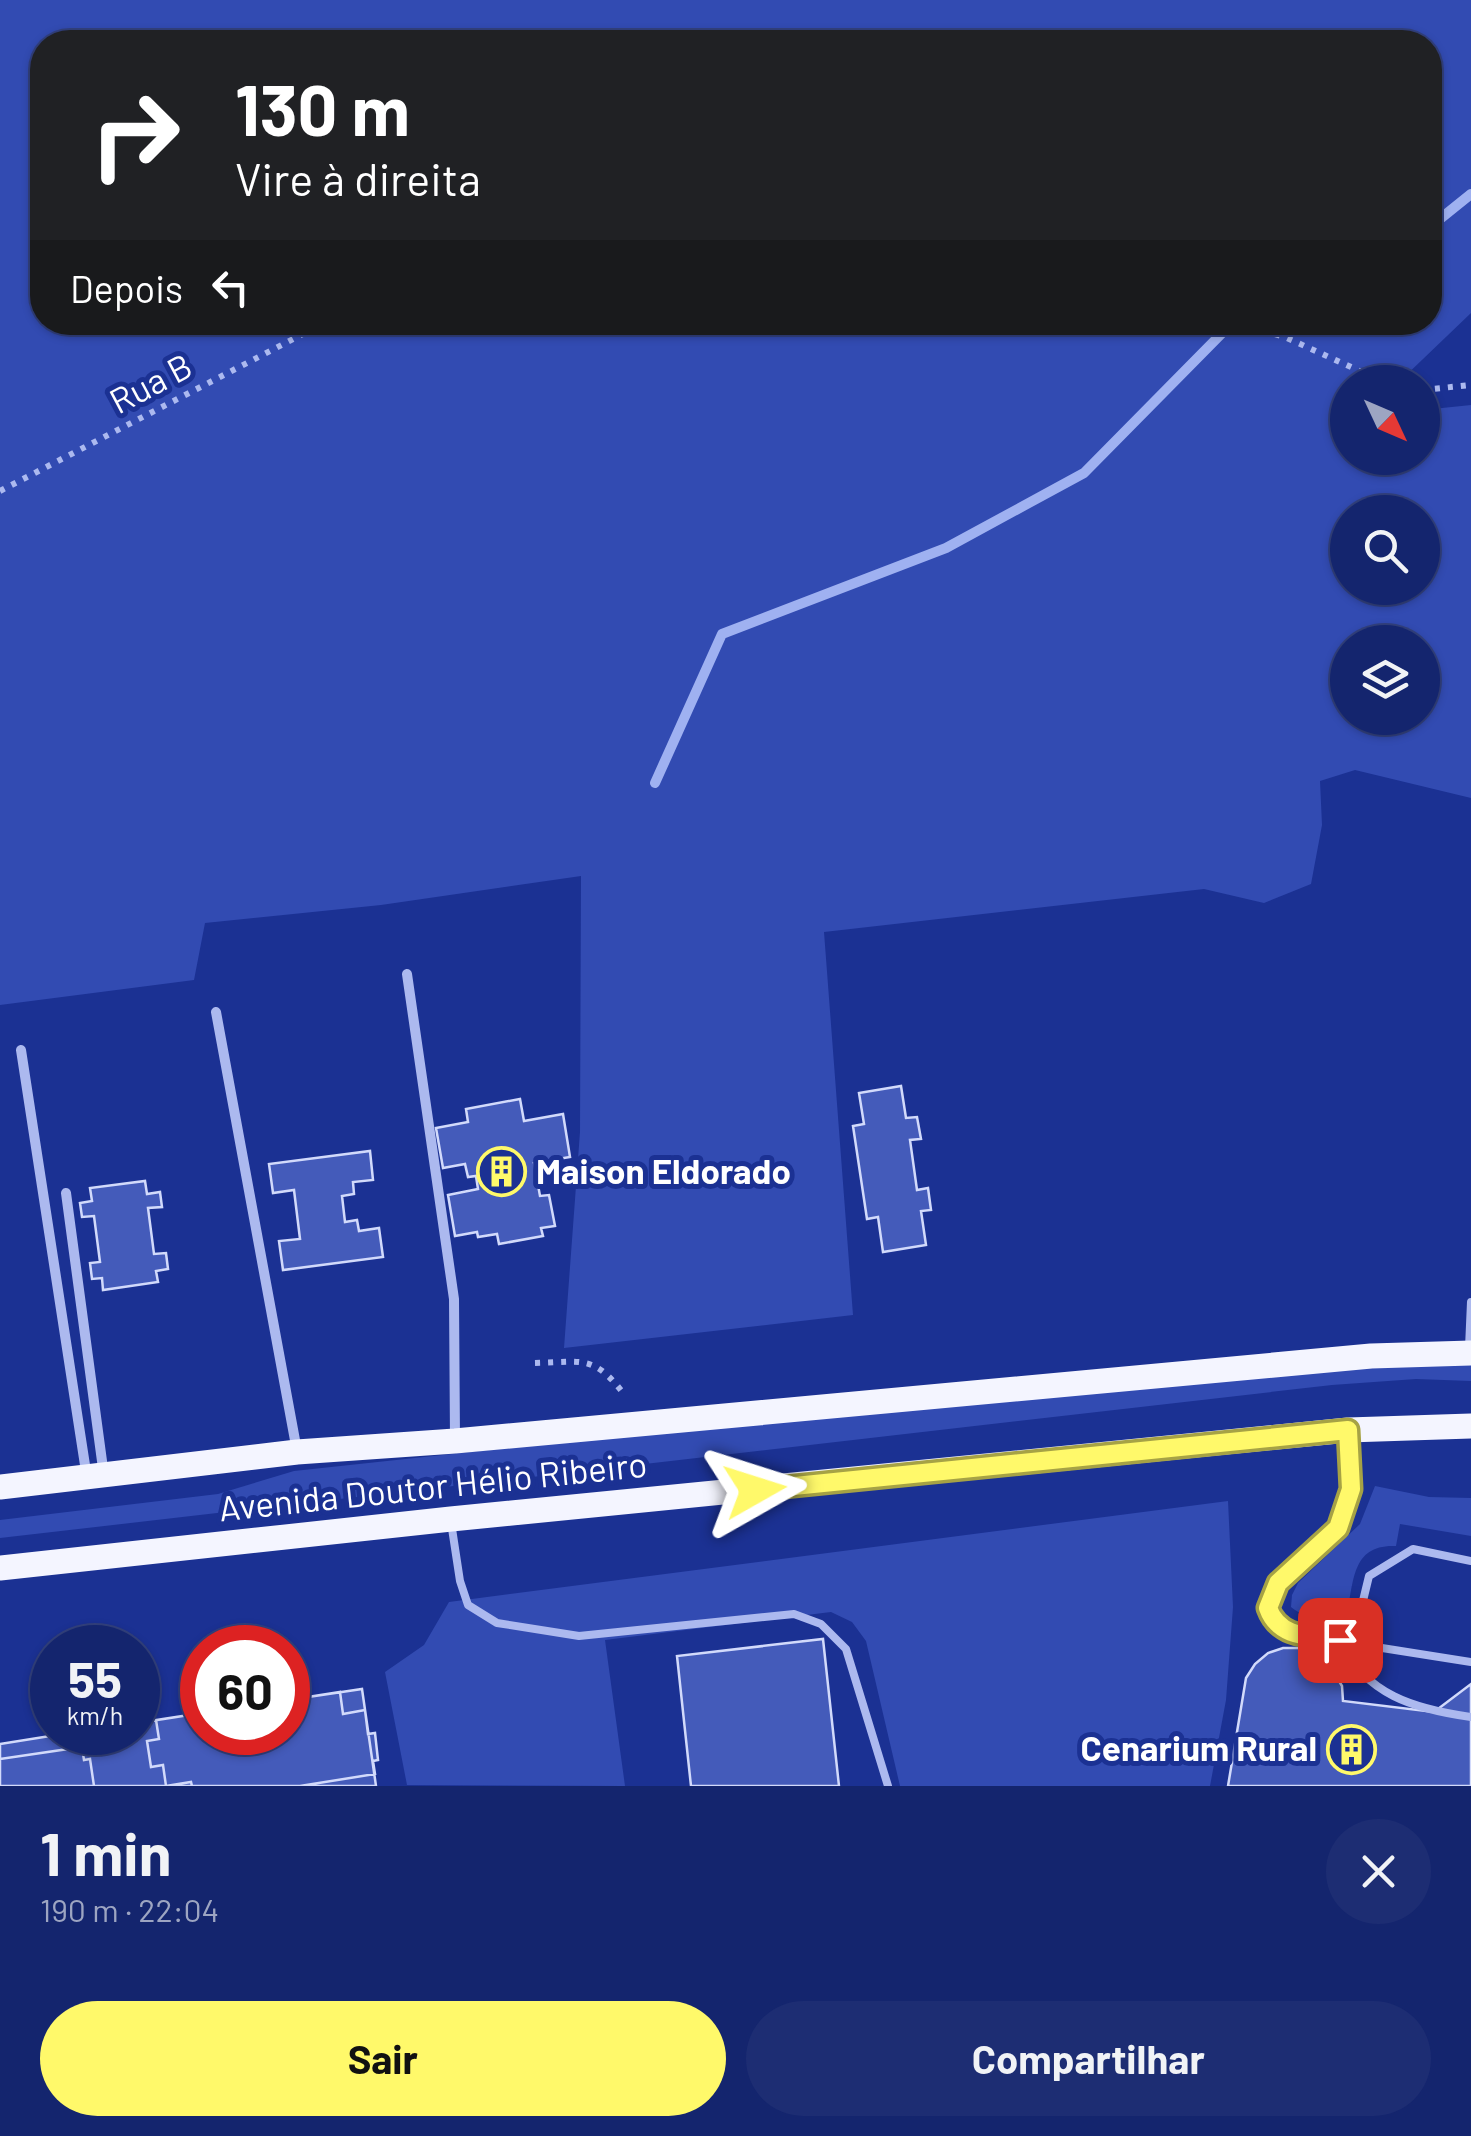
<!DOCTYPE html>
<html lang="pt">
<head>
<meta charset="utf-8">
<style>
  body { margin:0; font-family:Barlow,sans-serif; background:#1d2d73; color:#f1f3f6; height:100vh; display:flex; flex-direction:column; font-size:38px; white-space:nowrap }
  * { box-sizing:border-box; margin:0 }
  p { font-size:32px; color:#9da5c2 }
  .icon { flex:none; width:55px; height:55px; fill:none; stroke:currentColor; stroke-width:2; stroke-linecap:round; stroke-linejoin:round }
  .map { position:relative; height:1786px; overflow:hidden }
  .drawer { display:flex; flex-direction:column; background:#14256e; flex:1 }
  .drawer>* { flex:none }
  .hud { position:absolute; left:30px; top:30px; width:1412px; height:305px; border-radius:40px; box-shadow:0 2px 8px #0004,0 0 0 2px #334281; background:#202124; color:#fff; overflow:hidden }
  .needle { width:65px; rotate:134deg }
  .tools { position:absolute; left:1330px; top:365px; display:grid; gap:20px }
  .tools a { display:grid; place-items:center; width:110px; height:110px; border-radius:50%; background:#14256e; box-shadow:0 2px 8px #0004,0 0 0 2px #334281; font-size:50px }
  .speed { position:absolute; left:30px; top:1625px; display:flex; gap:20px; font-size:50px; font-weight:700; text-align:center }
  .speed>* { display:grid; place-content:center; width:130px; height:130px; border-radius:50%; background:#14256e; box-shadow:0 2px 8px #0004,0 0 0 2px #334281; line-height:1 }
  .speed small { font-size:25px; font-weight:400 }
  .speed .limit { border:15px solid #d22; background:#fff; color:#111 }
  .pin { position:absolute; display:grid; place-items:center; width:85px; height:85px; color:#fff; margin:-42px; border-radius:20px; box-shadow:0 5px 15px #0006 }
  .me { position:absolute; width:110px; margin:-55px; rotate:84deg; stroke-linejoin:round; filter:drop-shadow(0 0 8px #0008) }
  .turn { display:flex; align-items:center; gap:35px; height:210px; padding:0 40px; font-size:45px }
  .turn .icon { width:130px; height:130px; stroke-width:2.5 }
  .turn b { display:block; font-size:70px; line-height:85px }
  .then { display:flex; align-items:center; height:95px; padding:0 40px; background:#0003; gap:20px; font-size:38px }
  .round { display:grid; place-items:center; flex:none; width:105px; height:105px; border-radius:52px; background:#1d2d73 }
  .headline { display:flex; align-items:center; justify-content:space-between; height:170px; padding:0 40px }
  h1 { font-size:60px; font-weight:700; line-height:75px }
  .button { display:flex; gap:20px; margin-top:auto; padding:20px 40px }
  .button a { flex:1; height:115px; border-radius:60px; background:#fff96a; color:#111; font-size:40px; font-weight:700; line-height:115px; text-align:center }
  .button a+a { background:#1d2d73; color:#f1f3f6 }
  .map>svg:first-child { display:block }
</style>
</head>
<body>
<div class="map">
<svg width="1471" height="1786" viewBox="0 0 1471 1786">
  <rect width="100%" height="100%" fill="#1b3193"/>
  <path fill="#324bb2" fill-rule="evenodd" d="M0,0H1471V313L1399,382H1348V458H1422L1423,410L1471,405V798L1355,770L1320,781L1322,825L1311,884L1264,903L1204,889L824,932L853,1315L564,1348L580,1132L581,876L381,905L205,923L194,980L0,1005ZM1430,42V322H42V42ZM1422,512V588H1348V512ZM1422,642V718H1348V642Z
    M1471,1355V1381L1416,1379L1332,1385L0,1538V1520L218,1494L294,1471L1314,1361Z
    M1375,1486L1429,1497L1471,1498V1536L1400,1524L1396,1546C1352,1544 1354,1580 1347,1614C1331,1621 1304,1619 1291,1607L1292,1595L1298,1583L1360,1524Z
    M1228,1501L1233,1607L1226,1700L1210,1786H900L866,1641L852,1622L831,1612L605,1640L625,1786L407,1785L385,1672L424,1645L449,1602Z"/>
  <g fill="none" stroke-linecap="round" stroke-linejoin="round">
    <path stroke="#9fb1f1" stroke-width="10" d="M1430,227L1471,194
      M655,783L722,634L946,548L1084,473L1233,322"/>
  </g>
  <path fill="#445bba" stroke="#d2dafb" stroke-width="2.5" d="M901,1086L906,1118L917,1117L921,1139L910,1140L917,1190L928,1188L931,1210L921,1211L926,1245L883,1252L878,1217L867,1219L853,1126L864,1124L859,1093Z
    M520,1099L524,1121L563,1114L570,1157L534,1163L540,1196L549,1195L555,1226L541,1228L543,1236L499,1244L497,1234L478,1237L477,1232L455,1236L448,1195L478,1189L476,1176L468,1177L465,1164L443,1168L436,1128L468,1122L466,1109Z
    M370,1151L373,1180L353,1182L354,1194L342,1196L345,1222L357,1220L359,1231L379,1228L383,1257L283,1270L279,1241L300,1239L294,1190L273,1193L269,1164Z
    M145,1181L147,1194L160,1192L162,1207L148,1208L154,1254L166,1253L168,1269L156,1271L158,1282L103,1290L102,1278L92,1279L90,1263L100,1262L94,1216L82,1217L80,1203L92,1201L90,1188Z
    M823,1639L839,1786H691L677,1656Z
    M1283,1648H1300L1327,1661L1342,1686L1343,1701L1434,1712L1471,1684V1786H1228L1246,1678L1255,1664L1268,1653Z
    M362,1689L376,1786H0V1744L75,1732H138V1723L202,1713V1732H288V1700Z
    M340,1692L343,1714L365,1710L368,1734L375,1733L378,1760L373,1761L375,1774L300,1786H192L191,1782L166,1786L163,1765L151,1767L147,1741L159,1739L156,1720L202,1713V1732H288V1700Z
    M82,1747L84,1760L90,1759L94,1786H0V1759Z"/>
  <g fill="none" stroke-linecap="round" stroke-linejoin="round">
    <path stroke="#acb9ef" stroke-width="6" stroke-dasharray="5 8" stroke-linecap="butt" d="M1238,322L1287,338L1384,382
      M1422,390L1471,385
      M0,491L326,322
      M535,1363C582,1362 593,1354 624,1394"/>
    <path stroke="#acb9ef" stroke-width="8" d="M1469,1348L1471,1302
      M1348,1435L1351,1489L1338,1528L1278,1583L1268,1608L1273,1622L1287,1633L1471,1662
      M451,1522L460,1581L468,1605L497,1623L579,1636L794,1614L821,1624L846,1649L888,1786
      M1339,1640C1366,1695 1414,1709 1471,1717
      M1353,1642L1369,1576L1413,1549L1471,1561"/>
    <path stroke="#acb9ef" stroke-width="10" d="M407,974L454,1299L455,1440
      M216,1012L297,1451
      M21,1050L87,1478
      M66,1193L104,1476"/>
    <path stroke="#f4f5ff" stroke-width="25" d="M0,1487L297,1452L455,1441L1371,1356L1471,1353
      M0,1568L451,1519L1348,1430L1471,1426"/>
  </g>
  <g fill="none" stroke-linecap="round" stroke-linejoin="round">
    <defs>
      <path id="route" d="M755,1490L1348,1430L1351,1489L1338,1528L1278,1583L1268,1608C1279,1639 1311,1636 1340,1640"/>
    </defs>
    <use href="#route" stroke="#a6a245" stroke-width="25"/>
    <use href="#route" stroke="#fff96a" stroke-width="18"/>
  </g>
  <defs>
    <symbol id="building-ring" viewBox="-11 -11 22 22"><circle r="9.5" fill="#1b3193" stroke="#fff96a" stroke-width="1.5"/><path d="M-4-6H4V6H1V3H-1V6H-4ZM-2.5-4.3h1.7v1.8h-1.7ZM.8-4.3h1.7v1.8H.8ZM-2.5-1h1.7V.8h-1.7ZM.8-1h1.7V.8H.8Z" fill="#fff96a"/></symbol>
  </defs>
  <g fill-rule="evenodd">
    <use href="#building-ring" x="474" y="1144" width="55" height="55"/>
    <use href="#building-ring" x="1324" y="1722" width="55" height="55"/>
  </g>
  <g text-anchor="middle" stroke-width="10" stroke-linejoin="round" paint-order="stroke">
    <g font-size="35" fill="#fff" stroke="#1b3193">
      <text transform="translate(151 384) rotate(-28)" y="12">Rua B</text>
      <text transform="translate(433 1487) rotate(-6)" y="12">Avenida Doutor Hélio Ribeiro</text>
    </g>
    <g font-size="35" font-weight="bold" fill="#fff" stroke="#1b3193" text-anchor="start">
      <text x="536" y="1184">Maison Eldorado</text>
      <text x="1317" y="1761" text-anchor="end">Cenarium Rural</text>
    </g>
  </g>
</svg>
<div class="tools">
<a><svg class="needle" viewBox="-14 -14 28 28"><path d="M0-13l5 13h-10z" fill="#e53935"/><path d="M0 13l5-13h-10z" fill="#9da5c2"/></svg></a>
<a><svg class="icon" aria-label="search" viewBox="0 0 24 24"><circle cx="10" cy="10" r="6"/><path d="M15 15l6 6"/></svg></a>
<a><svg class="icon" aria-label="layers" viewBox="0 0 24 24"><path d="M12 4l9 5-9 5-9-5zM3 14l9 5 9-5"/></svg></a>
</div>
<div class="speed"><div>55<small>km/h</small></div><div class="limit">60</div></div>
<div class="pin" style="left:1340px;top:1640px;background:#d93025"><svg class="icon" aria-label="arrive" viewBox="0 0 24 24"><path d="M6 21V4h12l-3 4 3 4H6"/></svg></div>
<svg class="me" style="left:755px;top:1490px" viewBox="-20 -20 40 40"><path d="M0-17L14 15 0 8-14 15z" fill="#fff96a" stroke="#fff" stroke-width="4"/></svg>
<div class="hud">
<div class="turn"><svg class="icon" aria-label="right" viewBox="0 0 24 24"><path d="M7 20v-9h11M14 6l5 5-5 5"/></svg><div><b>130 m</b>Vire à direita</div></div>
<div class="then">Depois<svg class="icon" aria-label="left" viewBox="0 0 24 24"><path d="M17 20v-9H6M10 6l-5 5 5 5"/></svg></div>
</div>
</div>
<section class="drawer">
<div class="headline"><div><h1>1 min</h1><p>190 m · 22:04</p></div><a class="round"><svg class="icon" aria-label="close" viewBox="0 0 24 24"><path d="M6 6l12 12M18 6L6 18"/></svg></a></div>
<div class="button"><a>Sair</a><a>Compartilhar</a></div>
</section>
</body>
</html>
